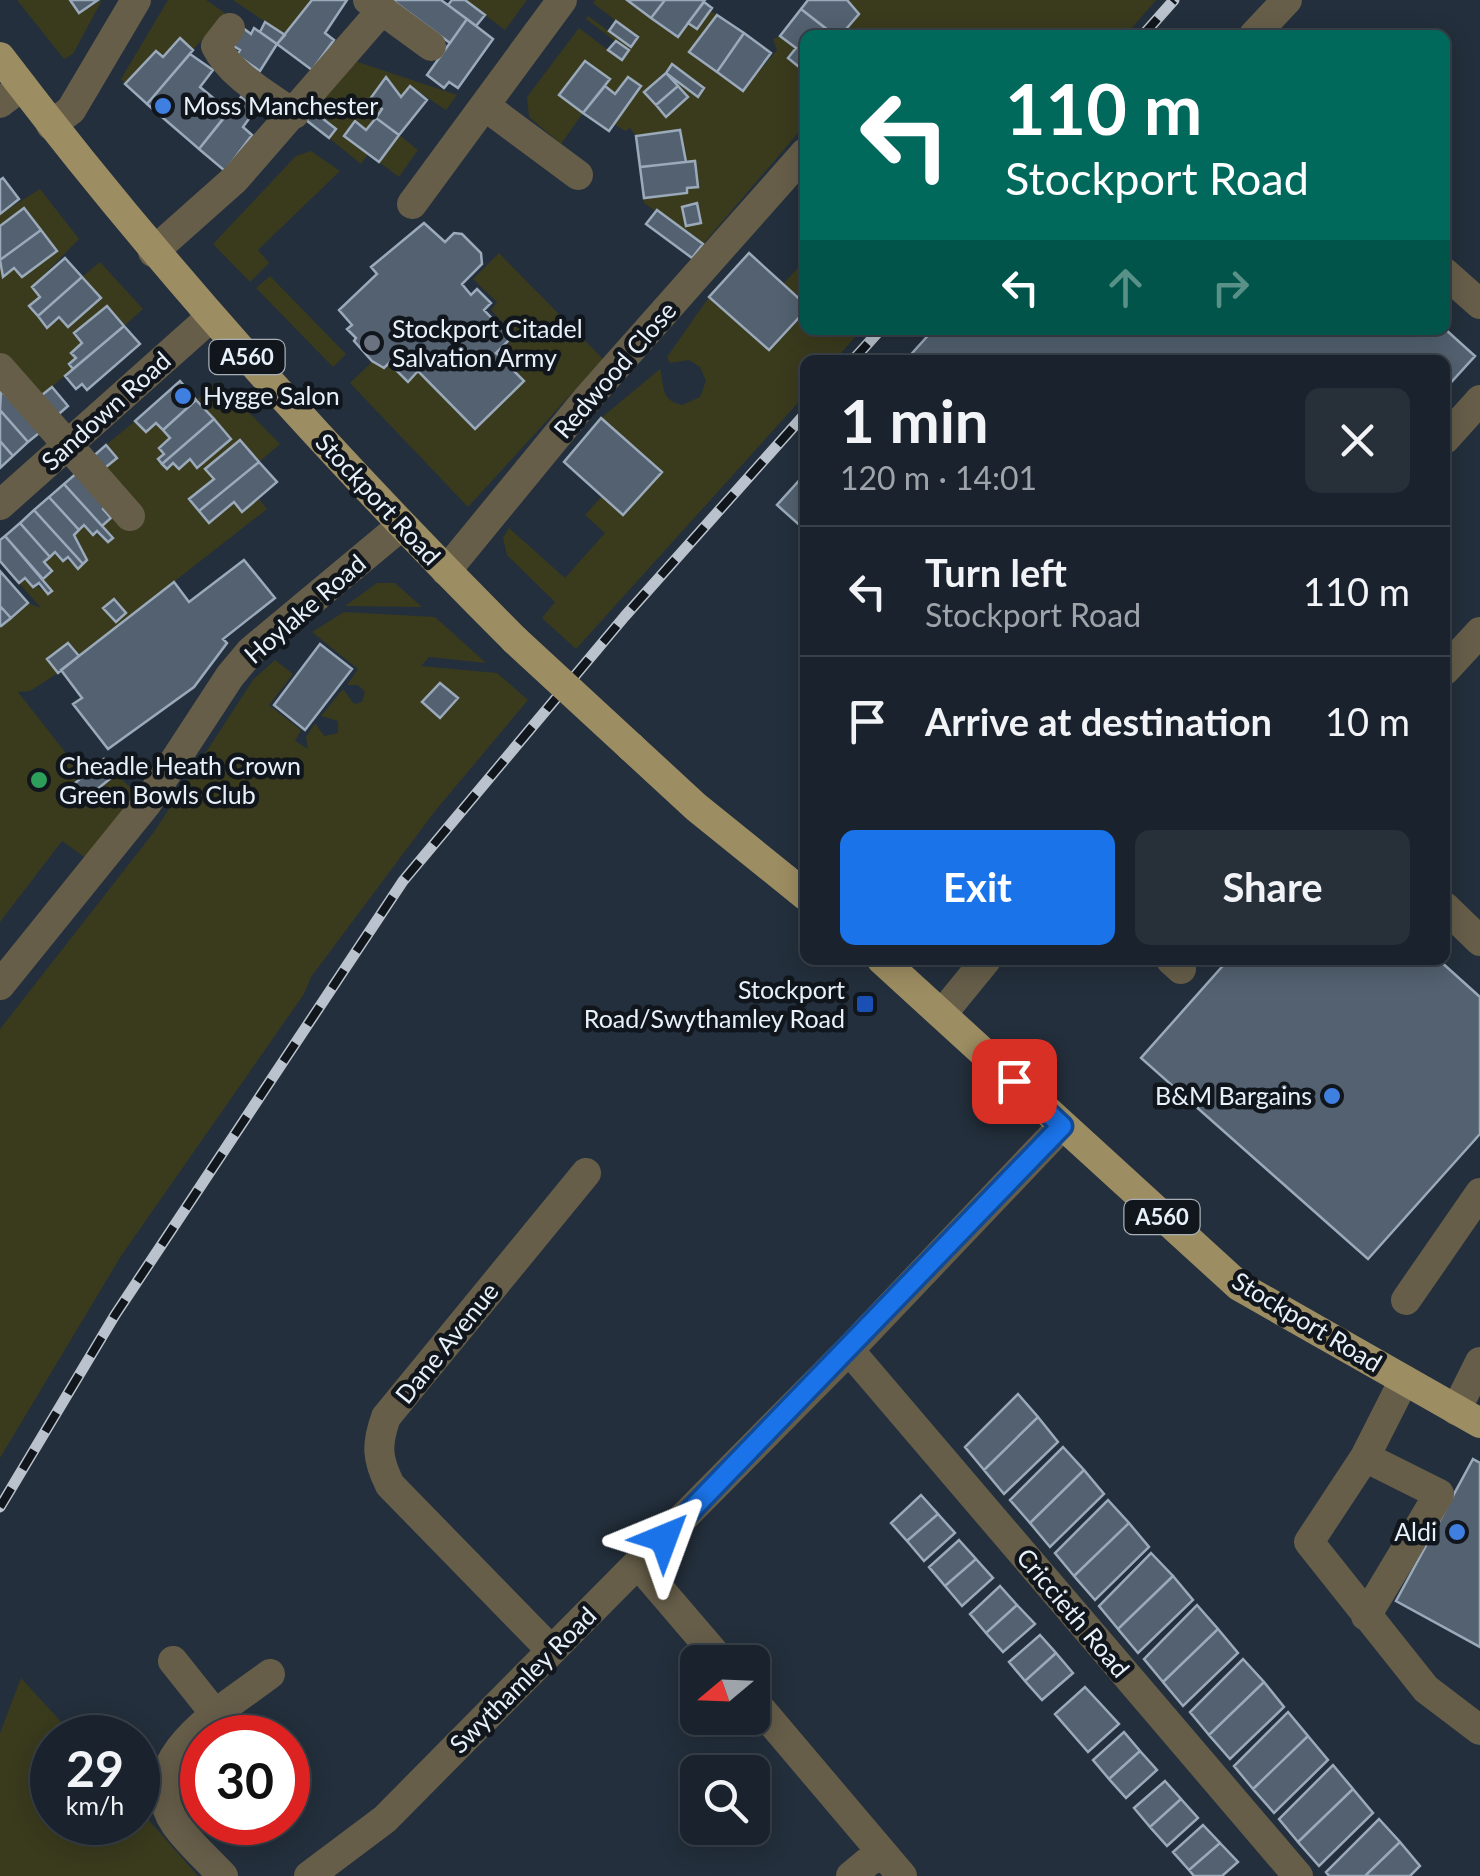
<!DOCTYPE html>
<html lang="en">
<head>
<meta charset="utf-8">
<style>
  body { margin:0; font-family:Lato,sans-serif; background:#272f39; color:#f1f3f6; height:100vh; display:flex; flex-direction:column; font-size:38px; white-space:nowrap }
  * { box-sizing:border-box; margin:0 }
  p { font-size:32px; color:#9fa4aa }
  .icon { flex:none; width:55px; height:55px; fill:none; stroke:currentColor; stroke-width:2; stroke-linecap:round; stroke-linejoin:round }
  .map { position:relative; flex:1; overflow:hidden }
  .panel { position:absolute; left:800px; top:355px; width:650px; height:610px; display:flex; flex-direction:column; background:#1a232d; border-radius:15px; box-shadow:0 5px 25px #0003,0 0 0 2px #384049 }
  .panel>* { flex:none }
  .top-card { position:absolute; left:800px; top:30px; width:650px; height:305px; border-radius:15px; box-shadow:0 5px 25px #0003,0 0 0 2px #384049; background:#00695c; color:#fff; overflow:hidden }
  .needle { width:65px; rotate:251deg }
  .fabs { position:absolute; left:680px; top:1645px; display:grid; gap:20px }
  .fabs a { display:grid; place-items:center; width:90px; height:90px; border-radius:15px; background:#1a232d; box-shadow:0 5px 25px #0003,0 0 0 2px #384049; font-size:50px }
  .speed { position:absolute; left:30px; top:1715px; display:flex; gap:20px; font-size:50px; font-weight:700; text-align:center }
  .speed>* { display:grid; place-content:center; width:130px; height:130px; border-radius:50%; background:#1a232d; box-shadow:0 5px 25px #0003,0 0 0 2px #384049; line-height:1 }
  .speed small { font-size:25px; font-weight:400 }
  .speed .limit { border:15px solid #d22; background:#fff; color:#111 }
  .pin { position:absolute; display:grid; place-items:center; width:85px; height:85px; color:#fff; margin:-42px; border-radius:20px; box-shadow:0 5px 15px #0006 }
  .me { position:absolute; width:110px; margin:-55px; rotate:44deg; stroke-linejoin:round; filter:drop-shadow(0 0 8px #0008) }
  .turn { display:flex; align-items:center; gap:35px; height:210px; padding:0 40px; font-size:45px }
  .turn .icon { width:130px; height:130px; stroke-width:2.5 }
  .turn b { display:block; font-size:70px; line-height:85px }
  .lanes { display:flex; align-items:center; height:95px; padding:0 40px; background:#0003; justify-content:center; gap:50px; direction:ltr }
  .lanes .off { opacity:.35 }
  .round { display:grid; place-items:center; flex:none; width:105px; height:105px; border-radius:15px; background:#272f39 }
  .summary { display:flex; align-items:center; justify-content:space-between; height:170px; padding:0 40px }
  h1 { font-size:60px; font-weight:700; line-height:75px }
  .primary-button { display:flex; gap:20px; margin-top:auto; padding:20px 40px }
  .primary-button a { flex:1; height:115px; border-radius:15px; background:#1a73e8; color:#fff; font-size:40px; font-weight:700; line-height:115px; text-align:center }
  .primary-button a+a { background:#272f39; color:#f1f3f6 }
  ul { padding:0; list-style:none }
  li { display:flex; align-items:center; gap:30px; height:130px; padding:0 40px; border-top:2px solid #384049 }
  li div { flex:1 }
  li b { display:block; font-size:38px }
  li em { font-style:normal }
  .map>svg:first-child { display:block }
</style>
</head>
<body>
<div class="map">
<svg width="1480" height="1876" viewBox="0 0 1480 1876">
  <rect width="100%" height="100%" fill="#232f3c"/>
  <path fill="#3a3b1d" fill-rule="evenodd" d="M17,0H70L79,13L102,0L73,54L64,59Z
    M168,0H206L225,13L193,50L180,38L163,57L156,51L125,84L121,79Z
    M233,0H312L285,35Z
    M465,0H527L505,30Z
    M595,0H627L678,37L688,23L697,29L711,11L717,15L690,52L743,90L777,50L773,39L780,36L796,48L789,58L798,67L805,59V125L703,244L644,203V198L687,194V188L698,186L695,161L686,162L680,130L636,136L630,128L625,131L614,124L641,86L628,77L615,94L605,86L609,80L585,62L559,95L583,113L561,144L529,117L527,97L579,28L621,60L628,51L586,19L588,16L630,47L637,37L593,3ZM672,64L704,87L698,96L680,83L645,92Z
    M847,0H1156L1126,35H841L859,14Z
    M349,59L457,95L446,110L410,86L401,97L385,78L370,99L382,109L366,130L355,122L344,135L368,154L361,164L329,138L336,129L313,111Z
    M399,135L418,150L399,177L379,162Z
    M311,151L340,171L258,250L269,263L250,282L213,244L296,156Z
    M40,189L79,239L32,287L40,297L29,307L47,327L100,297L82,277L100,262L143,309L124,326L106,307L75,333L82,343L71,352L76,358L69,364L73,369L37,399L0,356V214Z
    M499,253L603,359L468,507L350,383L375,359L389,363L407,382L418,371L475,429L524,381L498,355L515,336L491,310L497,302L473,279Z
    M805,260V304L783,284Z
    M270,276L346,354L333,367L256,288Z
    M709,297L769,350L805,311V330H861L835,360H805V395L576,649L542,618L555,602L507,555L503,538L509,528L565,578L605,533L585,515L602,496L623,515L661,472L601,418L660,369C665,386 659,399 682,405L700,397L706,381L700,367L689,360L670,363L667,357Z
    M218,381L280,444L259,462L240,441L214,479L189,499L209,522L234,502L242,511L258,498L267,509L79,656L67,643L47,659L58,673L30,691L18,692L84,776L74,784L85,798L116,774L136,793L86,858L62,841L0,922V625L28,603L41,608L19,583L25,578L49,594L52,590L43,579L51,570L44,562L55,552L78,568L81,544L74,535L84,525L107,542L112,538L102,526L111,518L103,509L101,471L117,458L106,445L135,421L146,432L156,423L170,438L159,448L164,454L158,460L166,468L173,463L179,469L190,459L198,468L231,439L196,400Z
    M377,583H395L422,607L345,606Z
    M344,612L435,617L486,663L429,657L421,666L497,673L528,700L435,811L311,977L304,994L121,1256L0,1458V1029L154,832L253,680L275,660L293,674L269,705L301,730L295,741L308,749L306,737L315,723L324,736L338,733V721L321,716L343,689L354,704L362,702L365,692L358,685H347L358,669L312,632ZM440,683L457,698L439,718L422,702Z
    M21,1678L75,1737L52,1738V1822H138V1808L198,1876H0V1733Z"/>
  <path fill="#536170" stroke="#9baabb" stroke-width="2.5" d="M70,0H98L79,13Z
    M312,0H347L325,33L334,40L312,70L277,44Z
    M392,0H441L467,19L450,43Z
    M452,0H465L485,15L476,26L448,5Z
    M627,0H665L651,18Z
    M665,0H705L678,37L651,18Z
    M808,0H847L859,14L841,35H834L801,9Z
    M704,2L712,8L697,29L688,23Z
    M801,9L828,30L824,35H805V59L799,67L788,58L796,48L780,36Z
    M717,15L744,33L717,72L689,52Z
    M467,19L493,39L458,88L449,82L444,88L427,75Z
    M616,21L638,37L631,47L609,31Z
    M265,22L285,35L277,44L260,32Z
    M243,28L251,34L254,28L277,44L260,71L237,55L240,50L232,45Z
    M744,33L771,53L743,91L717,72Z
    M180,38L193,50L147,104L125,84L156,51L163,57Z
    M616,41L629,50L622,60L608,50Z
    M190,54L213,70L200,87L229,111L199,149L147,104Z
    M585,61L610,79L583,113L559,95Z
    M672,64L704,88L698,97L666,73Z
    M666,73L678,86L656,105L644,92Z
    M386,77L401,97L410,86L427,100L399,135L376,118L382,109L370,99Z
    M628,77L641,86L609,131L583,113L605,86L615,94Z
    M678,86L688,97L666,117L656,105Z
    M241,97L256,109L243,127L252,135L225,171L199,149Z
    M313,111L336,129L329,138L306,120Z
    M376,118L399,135L379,162L344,136L355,121L366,130Z
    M680,130L686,162L640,167L636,136Z
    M695,161L698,187L687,188V193L644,198L640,167Z
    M3,178L19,199L0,214V180Z
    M697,203L701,223L686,226L682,207Z
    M24,208L41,230L0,260V226Z
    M657,210L703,244L692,258L646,224Z
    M424,223L445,242L454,233L462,234L481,253L482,264L462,284L471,295L477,289L491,303L484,310L511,338L496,353L524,381L475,429L418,371L408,382L389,363L384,368L372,361L354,341L356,338L347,329L352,325L339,310L377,274L371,267Z
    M41,230L57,251L22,277L14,268L3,277L0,260Z
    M749,253L805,304V311L769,350L709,297Z
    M65,258L82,277L38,316L29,306L40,297L32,287Z
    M82,277L101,298L68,327L59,317L47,328L38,316Z
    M107,306L124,326L73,369L69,364L76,358L71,353L82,343L74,333Z
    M124,326L140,344L87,390L82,384L76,389L65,376Z
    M1445,329L1475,356L1445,389V360H906L933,330Z
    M180,381L196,400L163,430L156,423L146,432L135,421Z
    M52,387L68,406L53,419L37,399Z
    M1,391L44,429L28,442L0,410Z
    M196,400L214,419L162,464L158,459L164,454L159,448L170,438L163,430Z
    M0,410L28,442L13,456L0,441Z
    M601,418L662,472L623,515L564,462Z
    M214,419L231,439L197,468L190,459L179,469L173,463L167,469L162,464Z
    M240,440L259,462L199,511L189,499L214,479L205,469Z
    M0,441L13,456L0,468Z
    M106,445L117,458L101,471L90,459Z
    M259,462L277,482L242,512L234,502L209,523L199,511Z
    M79,471L108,503L103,509L111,518L102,526L64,484Z
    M805,474V530L777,505Z
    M64,484L113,538L108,542L97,531L93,535L84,525L79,530L49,497Z
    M49,497L79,530L74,535L87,560L83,564L34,510Z
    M34,510L83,564L78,569L68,557L63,561L55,552L50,557L20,523Z
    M20,523L50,557L44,562L52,571L43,579L5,536Z
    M5,536L52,591L48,594L39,583L33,587L25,578L19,583L0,561V540Z
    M244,560L275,598L223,639L227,643L194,687L108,749L73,704L82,698L61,670L174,582L189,602Z
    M0,571L28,603L11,618L0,606Z
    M114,599L126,613L116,622L103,608Z
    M0,606L11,618L1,626L0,625Z
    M68,643L79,656L58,673L47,659Z
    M320,644L352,669L305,730L274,705Z
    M440,683L458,698L440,718L422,702Z
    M104,759L116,774L85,799L74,784Z
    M1228,960H1439L1480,997V1134L1368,1259L1141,1058Z
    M1018,1394L1038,1417L984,1470L965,1447Z
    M1038,1417L1058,1442L1004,1494L984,1470Z
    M1063,1447L1084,1470L1030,1523L1010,1500Z
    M1473,1459L1480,1463V1647L1396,1601Z
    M1084,1470L1104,1494L1050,1547L1030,1523Z
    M921,1495L938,1514L907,1541L891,1523Z
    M1108,1500L1129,1523L1074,1576L1055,1553Z
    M938,1514L955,1533L924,1561L907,1541Z
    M1129,1523L1149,1547L1095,1600L1074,1576Z
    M959,1540L976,1559L945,1586L929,1567Z
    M1151,1553L1173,1576L1118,1629L1099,1606Z
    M976,1559L993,1578L962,1606L945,1586Z
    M1173,1576L1193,1600L1138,1653L1118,1629Z
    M1000,1586L1017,1605L986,1633L970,1614Z
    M1017,1605L1035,1624L1003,1652L986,1633Z
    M1197,1605L1218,1629L1163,1682L1144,1659Z
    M1218,1629L1238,1653L1183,1706L1163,1682Z
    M1040,1635L1056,1653L1025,1681L1009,1662Z
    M1056,1653L1073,1673L1042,1700L1025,1681Z
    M1243,1659L1264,1682L1209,1735L1190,1712Z
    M1264,1682L1284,1707L1230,1759L1209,1735Z
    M1085,1687L1119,1724L1088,1752L1055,1714Z
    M1288,1712L1308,1736L1253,1789L1234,1766Z
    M1124,1732L1140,1751L1109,1779L1093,1760Z
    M1308,1736L1328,1760L1274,1813L1253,1789Z
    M1140,1751L1157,1770L1126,1798L1109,1779Z
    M1333,1765L1353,1789L1298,1842L1279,1819Z
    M1165,1781L1181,1799L1150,1827L1134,1808Z
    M1353,1789L1373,1813L1319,1866L1298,1842Z
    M1181,1799L1198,1818L1167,1846L1150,1827Z
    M1379,1819L1400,1842L1365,1876H1329L1326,1872Z
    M1203,1825L1220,1843L1189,1870L1173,1852Z
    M1400,1842L1420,1866L1410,1876H1365Z
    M1220,1843L1238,1862L1222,1876H1194L1189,1870Z"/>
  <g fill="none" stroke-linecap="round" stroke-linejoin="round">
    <path stroke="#665e49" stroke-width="30" d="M368,0L431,46
      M230,28L216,46C231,76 267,95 294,114
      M1254,35L1287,0
      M0,103L22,86
      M485,106L578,175
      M51,125L71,110L136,0
      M412,204L562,0
      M153,252L235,179L382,10
      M1445,273L1480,304
      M0,368L130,516
      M1445,439L1480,400
      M0,505L211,317
      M446,571L587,399L805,153
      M1445,670L1480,632
      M1445,907L1480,941
      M1171,960L1181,969
      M0,985L147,803L230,676L251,651L401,526
      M942,1014L986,960
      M1406,1300L1480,1193
      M849,1350L1298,1876
      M1404,1380L1365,1457L1309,1542L1426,1689L1480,1730
      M1456,1410L1480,1362
      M1365,1457L1439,1494L1366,1616
      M639,1565L722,1662
      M551,1650L390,1485C377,1459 376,1445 386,1417L586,1173
      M173,1661L216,1715
      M752,1699L902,1876
      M223,1876C208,1860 189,1843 176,1825C131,1759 226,1708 270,1674
      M309,1876L385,1819L849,1350L1062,1126
      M851,1876L881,1851"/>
    <path stroke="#9d8d62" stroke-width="30" d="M0,57C157,264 331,456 515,640
      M631,747L696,807L805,895
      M882,960L1239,1286L1480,1423"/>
    <defs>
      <path id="rail" d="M1143,35L1174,0
        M853,360L880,330
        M0,1507L115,1315L403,881L625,616L805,414"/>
    </defs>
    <use href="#rail" stroke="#bac3cd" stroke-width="11"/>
    <use href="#rail" stroke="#11161d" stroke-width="8" stroke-dasharray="22" stroke-linecap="butt"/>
    <path stroke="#9d8d62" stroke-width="30" d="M515,640L631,747"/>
  </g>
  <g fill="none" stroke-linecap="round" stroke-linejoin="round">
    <defs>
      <path id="route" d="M664,1538L1062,1126L1014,1081"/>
    </defs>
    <use href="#route" stroke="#114b97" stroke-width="25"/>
    <use href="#route" stroke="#1a73e8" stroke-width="18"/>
  </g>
  <g fill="#3f7fe0" stroke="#11161d" stroke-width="4">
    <circle cx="163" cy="106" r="10"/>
    <circle cx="183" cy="396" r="10"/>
    <circle cx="1332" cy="1096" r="10"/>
    <circle cx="1457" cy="1532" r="10"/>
  </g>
  <circle fill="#6b7280" stroke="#11161d" stroke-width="4" cx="372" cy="343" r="10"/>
  <circle fill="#2e9e5b" stroke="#11161d" stroke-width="4" cx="39" cy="780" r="10"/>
  <rect fill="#1a4fb4" stroke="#11161d" stroke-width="4" x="855" y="994" width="20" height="20" rx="5"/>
  <g text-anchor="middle" stroke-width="9" stroke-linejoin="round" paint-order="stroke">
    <g fill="#11161d" stroke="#a8afb7" stroke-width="2.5">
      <rect x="209.5" y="340" width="75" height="34" rx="8"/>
      <rect x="1124.5" y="1200" width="75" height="34" rx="8"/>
    </g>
    <g font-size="22" font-weight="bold" fill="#e8f0f9">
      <text x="247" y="365">A560</text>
      <text x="1162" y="1225">A560</text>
    </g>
    <g font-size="25" fill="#e8f0f9" stroke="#11161d" text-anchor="start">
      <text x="183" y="115">Moss Manchester</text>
      <text x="392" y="338">Stockport Citadel<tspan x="392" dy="29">Salvation Army</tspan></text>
      <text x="203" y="405">Hygge Salon</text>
      <text x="59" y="775">Cheadle Heath Crown<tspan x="59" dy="29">Green Bowls Club</tspan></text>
      <text x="845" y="999" text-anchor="end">Stockport<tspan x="845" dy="29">Road/Swythamley Road</tspan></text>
      <text x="1312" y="1105" text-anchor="end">B&amp;M Bargains</text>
      <text x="1437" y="1541" text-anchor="end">Aldi</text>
    </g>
    <g font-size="25" fill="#e8f0f9" stroke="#11161d">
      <text transform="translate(615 370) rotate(-49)" y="9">Redwood Close</text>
      <text transform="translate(106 411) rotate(-42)" y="9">Sandown Road</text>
      <text transform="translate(378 499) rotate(47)" y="9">Stockport Road</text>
      <text transform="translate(305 609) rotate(-41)" y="9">Hoylake Road</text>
      <text transform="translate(1307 1322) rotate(31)" y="9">Stockport Road</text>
      <text transform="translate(447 1343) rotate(-51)" y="9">Dane Avenue</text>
      <text transform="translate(1073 1613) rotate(50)" y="9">Criccieth Road</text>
      <text transform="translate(523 1680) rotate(-45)" y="9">Swythamley Road</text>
    </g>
  </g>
</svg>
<div class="fabs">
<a><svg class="needle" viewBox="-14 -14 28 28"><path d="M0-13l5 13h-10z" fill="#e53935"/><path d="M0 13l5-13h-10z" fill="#9fa4aa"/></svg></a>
<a><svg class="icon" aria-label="search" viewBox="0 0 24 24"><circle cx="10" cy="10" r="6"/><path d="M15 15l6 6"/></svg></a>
</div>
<div class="speed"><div>29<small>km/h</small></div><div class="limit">30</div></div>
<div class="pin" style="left:1014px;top:1081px;background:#d93025"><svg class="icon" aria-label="arrive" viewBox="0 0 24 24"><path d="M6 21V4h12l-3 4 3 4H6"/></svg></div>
<svg class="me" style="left:664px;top:1538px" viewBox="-20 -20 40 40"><path d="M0-17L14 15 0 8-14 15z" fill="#1a73e8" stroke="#fff" stroke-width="4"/></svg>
<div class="top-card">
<div class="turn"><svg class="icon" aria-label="left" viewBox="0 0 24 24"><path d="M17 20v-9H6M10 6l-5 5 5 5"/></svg><div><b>110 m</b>Stockport Road</div></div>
<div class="lanes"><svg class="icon" aria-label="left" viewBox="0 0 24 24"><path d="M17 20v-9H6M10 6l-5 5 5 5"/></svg><svg class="icon off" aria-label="ahead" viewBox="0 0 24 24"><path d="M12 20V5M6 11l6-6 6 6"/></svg><svg class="icon off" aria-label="right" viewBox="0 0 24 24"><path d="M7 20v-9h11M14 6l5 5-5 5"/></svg></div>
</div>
<section class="panel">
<div class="summary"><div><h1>1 min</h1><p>120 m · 14:01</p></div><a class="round"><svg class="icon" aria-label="close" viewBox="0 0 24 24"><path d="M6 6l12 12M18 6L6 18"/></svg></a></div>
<ul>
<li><svg class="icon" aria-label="left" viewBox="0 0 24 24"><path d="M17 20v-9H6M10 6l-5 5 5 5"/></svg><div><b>Turn left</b><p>Stockport Road</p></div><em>110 m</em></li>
<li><svg class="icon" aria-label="arrive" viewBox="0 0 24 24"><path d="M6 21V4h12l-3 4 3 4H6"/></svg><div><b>Arrive at destination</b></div><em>10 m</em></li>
</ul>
<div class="primary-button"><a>Exit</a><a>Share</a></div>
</section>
</div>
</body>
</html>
